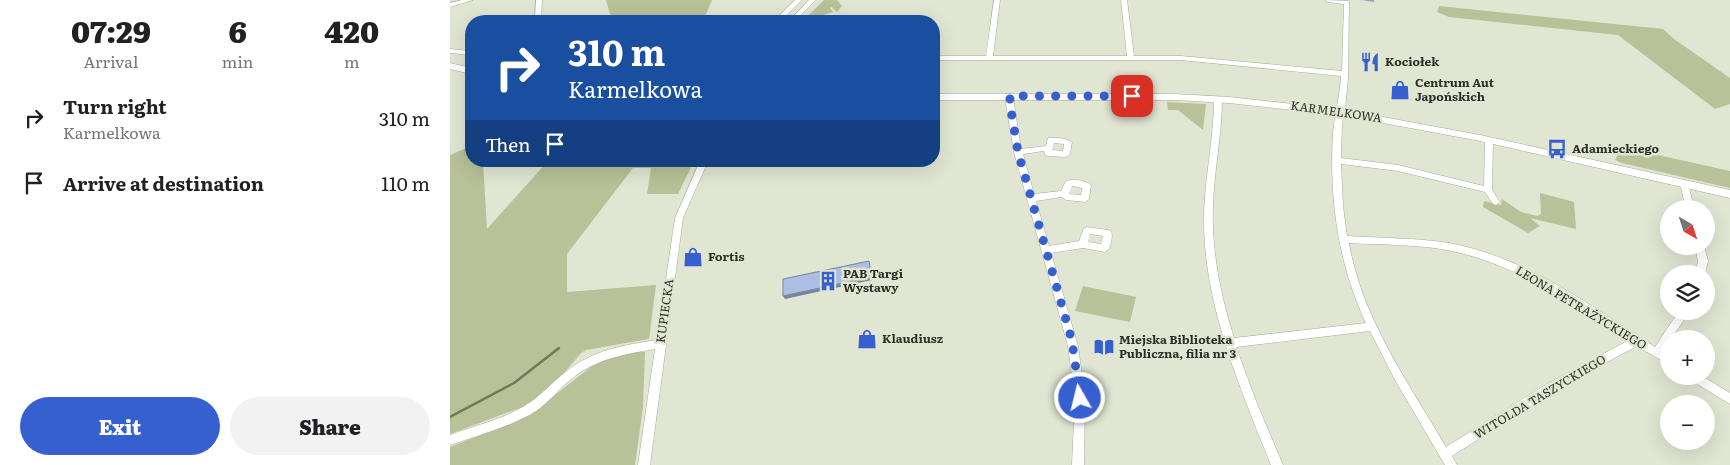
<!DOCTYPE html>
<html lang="en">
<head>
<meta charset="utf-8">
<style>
  body { margin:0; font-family:Literata,serif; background:#f2f2f2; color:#202124; height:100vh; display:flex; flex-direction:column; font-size:19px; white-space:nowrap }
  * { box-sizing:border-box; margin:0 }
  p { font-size:16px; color:#757577 }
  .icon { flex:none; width:28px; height:28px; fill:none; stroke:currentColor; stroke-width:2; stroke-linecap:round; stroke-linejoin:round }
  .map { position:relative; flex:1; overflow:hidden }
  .panel { display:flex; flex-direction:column; background:#fff; width:450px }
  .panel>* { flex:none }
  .guide { position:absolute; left:15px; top:15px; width:475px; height:152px; border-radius:20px; box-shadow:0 5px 20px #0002; background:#1a4fa0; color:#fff; overflow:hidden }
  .needle { width:32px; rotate:141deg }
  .tools { position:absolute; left:1210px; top:200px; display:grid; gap:10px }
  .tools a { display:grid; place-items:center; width:55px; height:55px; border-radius:50%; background:#fff; box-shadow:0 5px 20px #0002; font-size:25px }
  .pin { position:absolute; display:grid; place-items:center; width:42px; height:42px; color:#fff; margin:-21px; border-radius:10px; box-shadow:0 2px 8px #0006 }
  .me { position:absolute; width:55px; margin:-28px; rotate:352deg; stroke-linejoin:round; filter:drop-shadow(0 0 4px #0008) }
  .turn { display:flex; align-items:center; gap:18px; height:105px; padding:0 20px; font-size:22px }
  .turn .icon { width:65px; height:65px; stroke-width:2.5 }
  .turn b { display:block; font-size:35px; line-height:42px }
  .then { display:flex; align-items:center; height:48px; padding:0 20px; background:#0003; gap:10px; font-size:19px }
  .eta { display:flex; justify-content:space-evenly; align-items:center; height:85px; text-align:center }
  .eta b { font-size:30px; font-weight:800; line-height:35px }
  .action { display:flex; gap:10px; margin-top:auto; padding:10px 20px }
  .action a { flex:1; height:58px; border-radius:30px; background:#365fd0; color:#fff; font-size:20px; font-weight:800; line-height:58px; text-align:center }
  .action a+a { background:#f2f2f2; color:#202124 }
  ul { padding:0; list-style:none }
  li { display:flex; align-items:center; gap:15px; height:65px; padding:0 20px }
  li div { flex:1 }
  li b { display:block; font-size:19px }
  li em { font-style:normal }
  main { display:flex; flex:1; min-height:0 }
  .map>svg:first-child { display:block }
</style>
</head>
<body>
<main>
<section class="panel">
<div class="eta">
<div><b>07:29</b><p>Arrival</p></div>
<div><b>6</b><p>min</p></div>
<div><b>420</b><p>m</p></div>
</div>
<ul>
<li><svg class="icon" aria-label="right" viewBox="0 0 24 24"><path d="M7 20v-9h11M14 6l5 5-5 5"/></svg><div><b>Turn right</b><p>Karmelkowa</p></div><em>310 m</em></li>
<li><svg class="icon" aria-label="arrive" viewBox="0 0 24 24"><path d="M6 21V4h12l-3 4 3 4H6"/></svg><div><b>Arrive at destination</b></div><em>110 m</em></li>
</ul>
<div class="action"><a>Exit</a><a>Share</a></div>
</section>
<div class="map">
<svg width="1280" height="465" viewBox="0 0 1280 465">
  <rect width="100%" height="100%" fill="#e1e6d3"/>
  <path fill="#b8c198" d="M156,0H262L253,21H162Z
    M374,0H387L392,6L387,12L382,7L380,8L383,12L353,21Z
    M989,6L1213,29L1224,39L1280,78V104L1265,109L1168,35L999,17L987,12Z
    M717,102L756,104L753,130L728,110H718Z
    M21,146V161H33L37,229L98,161H244L228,194H197L201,168H183L117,254V292L206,285L199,339L136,350L131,353L99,391L75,406L0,434V155Z
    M1172,147L1280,171V188L1172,163L1165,160Z
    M1090,193L1124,202L1126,229L1080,218L1090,226L1078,233L1033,207L1034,201L1051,205L1052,199L1071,212L1087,216L1091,214Z
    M633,286L686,297L680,322L625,311Z
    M186,352H195L193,407L185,465H0V447L78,416L142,366L160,357Z"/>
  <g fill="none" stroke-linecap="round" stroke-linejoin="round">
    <path stroke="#72795a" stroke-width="2.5" d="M0,417L64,383L109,348"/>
    <defs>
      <path id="minor" d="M12,0H23L0,7V3Z
        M86,0H92L91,21H85Z
        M345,0H352L331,21H324Z
        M359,0H366L345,21H339Z
        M544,0H550L543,56H677L671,0H677L684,56H731L892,71L894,4L878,2L875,0L899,1L898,79L895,109L892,123L891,158L948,165L1034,186L1035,140L1039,137L1043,140L1042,190L1050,202L1046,205L1043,204L1035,192L948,171L891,164L893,206L897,236C931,238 966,238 999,243C1076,257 1141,306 1205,347L1229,311H1240L1221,339H1219V343L1213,352L1219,355V365L1187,346L1105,390L1002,456L1007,465H995L945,380L920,331L786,347L808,406L833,465H821C790,387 754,306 754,220C754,180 764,140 764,99L768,97L772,99C772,135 764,170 763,206C761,251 771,296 784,338L916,323C888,264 879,197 883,133C885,114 890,95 891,76L731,60H484V56H536ZM899,243C933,245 968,244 1002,251C1067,265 1124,304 1179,340L1097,384L996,447C959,384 911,316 899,243Z
        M0,49L21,51V55L0,53Z
        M557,94H560L564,96V104L571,149L596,146L598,138C605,137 617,138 622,142L620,154L616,157L598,156L595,155L594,151L573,154L584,194L611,191L616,181C623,179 636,180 641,185L639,199L635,202L616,200L612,197L586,201L599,246L629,241L634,228L637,227L658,230L661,231C663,236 661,246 658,250L655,252L633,248L601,253L628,346L635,398L634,465H622L625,398L618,346L564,152L556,104ZM604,143L614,144L613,151L602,150ZM622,186L632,188L631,195L619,194ZM640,234L653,236L651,244L638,242Z
        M250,161H258L233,218L200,465H188L205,349C174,354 145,359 120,380C108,390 99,402 86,411C60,427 29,435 0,445V435C26,425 55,419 79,403C93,394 103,381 117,371C143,350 174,345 207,340L225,218Z
        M1234,180L1238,183L1244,209H1236L1230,183Z
        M1245,246H1254L1258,261L1255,274H1245L1248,261Z
        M1238,376H1252L1280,393V404L1239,379Z"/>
      <path id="tertiary" d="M0,63L21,68V74L0,69Z
        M484,94H725L779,97L890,109L1030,135L1280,190V198L1030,141L890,115L779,103L725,100H484Z"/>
    </defs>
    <use href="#minor" stroke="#a7ab99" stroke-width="1"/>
    <use href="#tertiary" stroke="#a7ab99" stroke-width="1"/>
    <use href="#minor" fill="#fff" fill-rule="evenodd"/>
    <use href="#tertiary" fill="#fff" fill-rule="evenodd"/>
  </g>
  <path fill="#94a3c4" d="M912,0H924V2Z"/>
  <path fill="#7885a0" d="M419,261L420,264L422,280L335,299L333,296Z"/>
  <path fill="#acbee4" stroke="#7885a0" d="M419,261L421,277L333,296V279Z"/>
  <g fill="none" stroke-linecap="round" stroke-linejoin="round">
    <path stroke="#365fd0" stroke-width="9" stroke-dasharray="0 16.2" d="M630,398L622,341L568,152L560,104V96H682"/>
  </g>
  <defs>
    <symbol id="restaurant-bare" viewBox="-9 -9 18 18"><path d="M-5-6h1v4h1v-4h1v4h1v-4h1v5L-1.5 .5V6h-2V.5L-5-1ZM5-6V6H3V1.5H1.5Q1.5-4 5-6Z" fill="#365fd0" stroke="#e1e6d3" stroke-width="2.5" paint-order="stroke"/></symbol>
    <symbol id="shop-bare" viewBox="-9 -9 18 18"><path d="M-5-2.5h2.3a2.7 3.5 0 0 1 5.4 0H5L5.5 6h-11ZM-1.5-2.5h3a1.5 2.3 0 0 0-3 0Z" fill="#365fd0" stroke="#e1e6d3" stroke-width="2.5" paint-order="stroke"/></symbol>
    <symbol id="bus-bare" viewBox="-9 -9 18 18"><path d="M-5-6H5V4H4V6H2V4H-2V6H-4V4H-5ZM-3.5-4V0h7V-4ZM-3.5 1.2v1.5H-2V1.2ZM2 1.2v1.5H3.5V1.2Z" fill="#365fd0" stroke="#e1e6d3" stroke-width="2.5" paint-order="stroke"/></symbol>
    <symbol id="building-bare" viewBox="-9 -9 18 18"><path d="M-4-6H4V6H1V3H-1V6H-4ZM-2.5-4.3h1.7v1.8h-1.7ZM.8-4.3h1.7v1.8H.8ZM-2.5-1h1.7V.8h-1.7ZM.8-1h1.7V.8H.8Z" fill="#365fd0" stroke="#e1e6d3" stroke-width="2.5" paint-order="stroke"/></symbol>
    <symbol id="library-bare" viewBox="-9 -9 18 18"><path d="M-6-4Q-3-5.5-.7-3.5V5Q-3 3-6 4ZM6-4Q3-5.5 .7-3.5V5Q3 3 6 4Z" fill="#365fd0" stroke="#e1e6d3" stroke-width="2.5" paint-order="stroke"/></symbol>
  </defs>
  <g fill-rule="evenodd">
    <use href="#restaurant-bare" x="906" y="48" width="28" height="28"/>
    <use href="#shop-bare" x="936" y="76" width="28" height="28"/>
    <use href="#bus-bare" x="1093" y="135" width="28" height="28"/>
    <use href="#shop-bare" x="229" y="243" width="28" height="28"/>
    <use href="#building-bare" x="364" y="267" width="28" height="28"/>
    <use href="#shop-bare" x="403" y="325" width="28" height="28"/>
    <use href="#library-bare" x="640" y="333" width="28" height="28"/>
  </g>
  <g text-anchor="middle" stroke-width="5" stroke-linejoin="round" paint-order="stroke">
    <g font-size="12" font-weight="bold" fill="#2c2e27" stroke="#e1e6d3" text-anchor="start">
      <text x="935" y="66">Kociołek</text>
      <text x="965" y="87">Centrum Aut<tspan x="965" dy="14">Japońskich</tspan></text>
      <text x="1122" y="153">Adamieckiego</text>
      <text x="258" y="261">Fortis</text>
      <text x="393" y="278">PAB Targi<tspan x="393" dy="14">Wystawy</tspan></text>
      <text x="432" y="343">Klaudiusz</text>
      <text x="669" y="344">Miejska Biblioteka<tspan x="669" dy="14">Publiczna, filia nr 3</tspan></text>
    </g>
    <g font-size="12" fill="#2c2e27" stroke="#e1e6d3">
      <text transform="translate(886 112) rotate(8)" y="4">KARMELKOWA</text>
      <text transform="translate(1131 308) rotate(31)" y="4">LEONA PETRAŻYCKIEGO</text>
      <text transform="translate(215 311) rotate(-82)" y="4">KUPIECKA</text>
      <text transform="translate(1090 397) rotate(-31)" y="4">WITOLDA TASZYCKIEGO</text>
    </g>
  </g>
</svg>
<div class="tools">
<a><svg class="needle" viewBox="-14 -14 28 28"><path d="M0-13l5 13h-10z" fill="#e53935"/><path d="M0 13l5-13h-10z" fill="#757577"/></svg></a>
<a><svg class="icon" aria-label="layers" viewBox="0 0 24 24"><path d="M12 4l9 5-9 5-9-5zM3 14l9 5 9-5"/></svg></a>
<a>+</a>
<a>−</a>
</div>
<div class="pin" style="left:682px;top:96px;background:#d93025"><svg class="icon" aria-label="arrive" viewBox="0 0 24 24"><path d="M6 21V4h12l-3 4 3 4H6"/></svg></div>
<svg class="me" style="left:630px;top:398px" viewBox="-20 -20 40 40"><circle r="17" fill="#365fd0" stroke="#fff" stroke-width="3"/><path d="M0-11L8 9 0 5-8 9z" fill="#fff"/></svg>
<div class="guide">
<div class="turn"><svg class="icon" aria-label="right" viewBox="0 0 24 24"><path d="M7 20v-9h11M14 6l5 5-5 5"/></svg><div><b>310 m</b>Karmelkowa</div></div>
<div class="then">Then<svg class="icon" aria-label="arrive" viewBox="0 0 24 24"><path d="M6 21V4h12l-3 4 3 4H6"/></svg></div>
</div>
</div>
</main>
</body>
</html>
